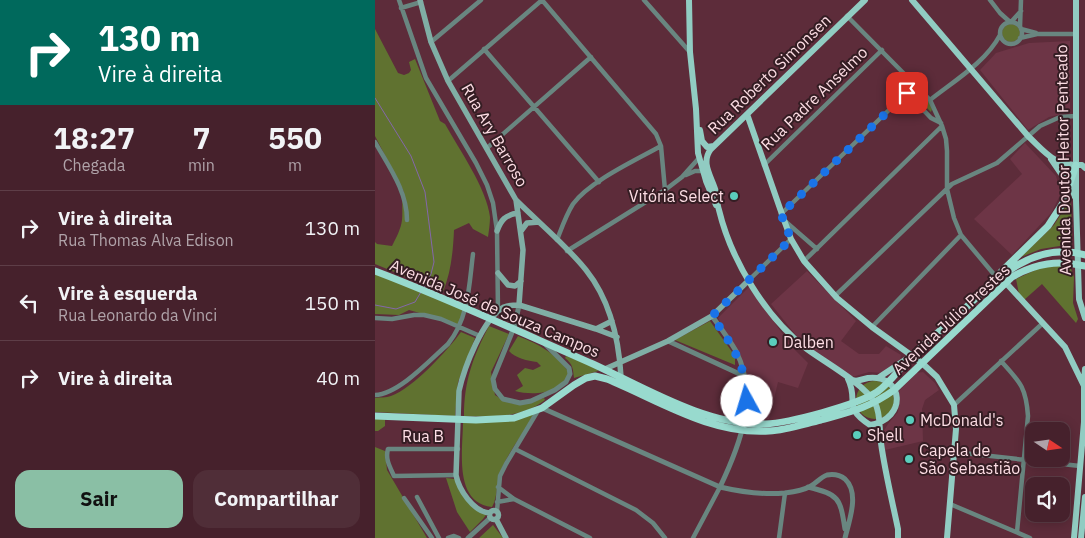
<!DOCTYPE html>
<html lang="pt">
<head>
<meta charset="utf-8">
<style>
  body { margin:0; font-family:"IBM Plex Sans",sans-serif; background:#502e38; color:#f1f3f6; height:100vh; display:flex; flex-direction:column; font-size:19px; white-space:nowrap }
  * { box-sizing:border-box; margin:0 }
  p { font-size:16px; color:#b0a3a9 }
  .icon { flex:none; width:28px; height:28px; fill:none; stroke:currentColor; stroke-width:2; stroke-linecap:round; stroke-linejoin:round }
  .map { position:relative; flex:1; overflow:hidden }
  .side { display:flex; flex-direction:column; background:#46212c; width:375px }
  .side>* { flex:none }
  .top-card { background:#00695c; color:#fff; overflow:hidden }
  .needle { width:32px; rotate:103deg }
  .tools { position:absolute; left:650px; top:422px; display:grid; gap:10px }
  .tools a { display:grid; place-items:center; width:45px; height:45px; border-radius:10px; background:#46212c; box-shadow:0 2px 12px #0003,0 0 0 1px #5e3e48; font-size:25px }
  .pin { position:absolute; display:grid; place-items:center; width:42px; height:42px; color:#fff; margin:-21px; border-radius:10px; box-shadow:0 2px 8px #0006 }
  .me { position:absolute; width:55px; margin:-28px; rotate:354deg; stroke-linejoin:round; filter:drop-shadow(0 0 4px #0008) }
  .turn { display:flex; align-items:center; gap:18px; height:105px; padding:0 15px; font-size:22px }
  .turn .icon { width:65px; height:65px; stroke-width:2.5 }
  .turn b { display:block; font-size:35px; line-height:42px }
  .eta { display:flex; justify-content:space-evenly; align-items:center; height:85px; text-align:center }
  .eta b { font-size:30px; font-weight:700; line-height:35px }
  .cta { display:flex; gap:10px; margin-top:auto; padding:10px 15px }
  .cta a { flex:1; height:58px; border-radius:15px; background:#8abfa5; color:#111; font-size:20px; font-weight:700; line-height:58px; text-align:center }
  .cta a+a { background:#502e38; color:#f1f3f6 }
  ul { padding:0; list-style:none }
  li { display:flex; align-items:center; gap:15px; height:75px; padding:0 15px; border-top:1px solid #5e3e48 }
  li div { flex:1 }
  li b { display:block; font-size:19px }
  li em { font-style:normal }
  main { display:flex; flex:1; min-height:0 }
  .map>svg:first-child { display:block }
</style>
</head>
<body>
<main>
<section class="side">
<div class="top-card">
<div class="turn"><svg class="icon" aria-label="right" viewBox="0 0 24 24"><path d="M7 20v-9h11M14 6l5 5-5 5"/></svg><div><b>130 m</b>Vire à direita</div></div>
</div>
<div class="eta">
<div><b>18:27</b><p>Chegada</p></div>
<div><b>7</b><p>min</p></div>
<div><b>550</b><p>m</p></div>
</div>
<ul>
<li><svg class="icon" aria-label="right" viewBox="0 0 24 24"><path d="M7 20v-9h11M14 6l5 5-5 5"/></svg><div><b>Vire à direita</b><p>Rua Thomas Alva Edison</p></div><em>130 m</em></li>
<li><svg class="icon" aria-label="left" viewBox="0 0 24 24"><path d="M17 20v-9H6M10 6l-5 5 5 5"/></svg><div><b>Vire à esquerda</b><p>Rua Leonardo da Vinci</p></div><em>150 m</em></li>
<li><svg class="icon" aria-label="right" viewBox="0 0 24 24"><path d="M7 20v-9h11M14 6l5 5-5 5"/></svg><div><b>Vire à direita</b></div><em>40 m</em></li>
</ul>
<div class="cta"><a>Sair</a><a>Compartilhar</a></div>
</section>
<div class="map">
<svg width="710" height="538" viewBox="0 0 710 538">
  <rect width="100%" height="100%" fill="#5d2c3a"/>
  <path fill="#6d3546" d="M695,41V112L674,117L653,130L605,70L621,53L654,43Z
    M650,143L681,176L686,193L677,212L637,255L599,219L647,174L635,159Z
    M432,271L481,321L466,341L484,354H504L511,346L526,355L525,360L507,373L494,372L477,377L427,343L396,304Z
    M374,287L417,347L433,363L423,388L403,382L394,419H373L375,396L371,372L343,318Z
    M548,372L560,383L564,390L550,400L547,409L548,441L510,450L507,434L513,424L523,412L524,399L523,392L541,373Z"/>
  <path fill="#607230" d="M627 33a9 9 0 1 1 18 0a9 9 0 1 1-18 0Z
    M0,29L23,73L29,75L34,73L36,70L34,62L40,59L65,121L70,124C84,149 112,189 115,217C115,223 114,230 113,237L98,229L94,223L79,230C78,252 76,272 68,292L0,264V242L2,244L17,246C21,238 26,229 27,220C28,210 26,201 29,192L0,136Z
    M540,88L554,102L557,109L556,112L536,93Z
    M693,203L696,204L697,244L666,249L646,257L679,225Z
    M677,266H688L696,269L699,277L698,303L703,319L701,323L667,284L649,300L644,294L641,279L665,268Z
    M0,271L91,308L84,327L66,319L34,310L24,315L0,314Z
    M335,321L360,356V365L300,340Z
    M114,326L134,334L116,372L120,395C140,409 147,404 169,398L170,400C147,418 117,417 89,416C89,381 98,357 114,326Z
    M86,332L100,338L83,382L80,416L0,412V398C5,397 11,398 16,396C37,389 73,350 86,332Z
    M143,336C165,345 179,352 194,372C186,394 159,396 140,391L148,386L142,375L150,368L158,370L166,366L162,362C153,361 140,358 134,351Z
    M191,356L222,368L223,371L199,378C198,369 198,364 190,358Z
    M481 400a19 19 0 1 1 38 0a19 19 0 1 1-38 0Z
    M161,413C150,431 135,449 127,468C121,481 123,497 117,507C78,503 88,449 88,422Z
    M0,418L10,419V426L3,431H0Z
    M0,447L10,451L12,470L52,538H0Z
    M71,478L80,479L94,502L111,515L108,519L95,532L82,512Z
    M118,525L128,538H104Z"/>
  <g fill="none" stroke-linecap="round" stroke-linejoin="round">
    <path stroke="#8467ab" stroke-width="1" d="M0,98L36,156L50,192L59,262L56,274L49,287
      M0,305L21,309L40,302L46,292"/>
    <path stroke="#698680" stroke-width="4.5" d="M24,0L51,78L101,163L112,185L118,203L122,231L123,311
      M167,0L281,134L286,146L290,190
      M269,0L314,51
      M615,0L625,13L635,22
      M26,8L46,2
      M472,16L555,100L567,126L571,139L572,151V189L579,218L586,235L622,278
      M636,22L646,11
      M625 33a11 11 0 1 1 22 0a11 11 0 1 1-22 0Z
      M645,27L646,0
      M646,29L661,33
      M645,38L662,34H701
      M56,42L106,0
      M109,49L224,182
      M73,81L167,0
      M532,93L556,118L566,123
      M555,100C579,81 611,62 625,35
      M0,142C14,167 32,191 32,220
      M112,148L216,57
      M389,165L507,50
      M311,175L320,171H328
      M406,214L540,85
      M411,222L442,249
      M182,240C187,227 191,215 198,204C215,181 261,160 286,146
      M192,251L290,190L307,177L324,158
      M429,261L567,126
      M374,280L416,239
      M460,296L577,184L622,163L665,126L685,117L701,116
      M0,318L17,319L39,315H49L66,319L105,336
      M497,327L586,235
      M626,361C645,382 651,387 653,416L642,532
      M0,395C24,394 55,360 73,344C94,318 94,285 98,254
      M579,405L668,323
      M140,449L261,510L278,523L290,538
      M579,452L705,466
      M81,475L19,476C15,467 10,459 13,449H83
      M123,487L139,499L215,538
      M42,497L64,538
      M29,498L57,538
      M122,502L139,499
      M575,504L655,538
      M122,511L125,476L131,464L164,409
      M73,538L79,536L84,538
      M318,538L345,487
      M404,538L410,493"/>
    <path stroke="#698680" stroke-width="5" d="M144,305L140,325L118,379L120,389L128,399L145,403L156,401L180,390L191,382L195,374L194,368L170,344
      M337,316C345,327 354,339 361,351C384,397 365,445 345,487
      M293,341L369,376
      M167,408L345,487C366,492 388,495 410,493C418,492 429,490 436,486C441,483 446,477 452,475C458,474 465,475 470,479C485,493 474,521 470,538
      M433,487C464,495 465,497 470,529
      M93,538L115,518"/>
    <path stroke="#80aea5" stroke-width="5.5" d="M45,0L56,42L73,81L141,200L148,250L144,305
      M141,200C164,223 191,245 211,270C235,300 244,340 246,377
      M122,231C126,220 130,215 143,213
      M146,231L152,223L164,222
      M123,273L133,285L140,286L146,281
      M221,329L237,321
      M230,369L293,341L337,316L374,280
      M114.5 515a4.5 4.5 0 1 1 9 0a4.5 4.5 0 1 1-9 0Z
      M114,513C98,511 84,490 81,475L84,391C89,368 108,318 129,307C134,305 139,305 144,305L221,329L242,337
      M121,519L131,538"/>
    <path stroke="#91ccc2" stroke-width="6" d="M314,0L315,52L321,109L323,153L331,181L341,205
      M490,0L336,149C325,163 337,177 341,192C342,198 342,204 344,210C356,260 391,318 432,349C451,363 488,383 500,403C506,413 504,431 506,443C510,472 517,500 523,529V538
      M537,0L653,136C672,154 679,166 707,165L710,168
      M701,0V200L704,299L710,318
      M372,114L409,220L416,239L429,261L462,298L497,327L547,363L562,377L579,405L581,429L572,538
      M325,130L327,141L332,147L339,146
      M676,159L698,191L700,197
      M631,283L690,347L709,386V422L699,538
      M493,378C529,374 533,419 495,425C467,407 484,401 473,379L481,381Z
      M503,378L533,358
      M709,382L710,369
      M706,538L710,497"/>
    <path stroke="#98dace" stroke-width="7" d="M0,271C74,299 145,332 218,364C268,387 334,427 390,424C414,423 482,405 502,392C515,383 524,369 535,358C549,343 565,331 580,318C616,284 656,239 710,255
      M626,272L673,226L688,203L701,165
      M0,416L101,420L139,418L167,408L199,385L211,378L220,376L232,379C283,400 336,435 394,431C411,430 429,424 446,420C475,412 494,408 519,390L637,277C661,263 683,260 710,266"/>
  </g>
  <g fill="none" stroke-linecap="round" stroke-linejoin="round">
    <path stroke="#1a73e8" stroke-width="9" stroke-dasharray="0 16.2" d="M372,401C372,367 356,343 337,316L416,239L406,214L532,93"/>
  </g>
  <g fill="#5acebd" stroke="#341d23" stroke-width="2">
    <circle cx="359" cy="196" r="5"/>
    <circle cx="398" cy="342" r="5"/>
    <circle cx="535" cy="420" r="5"/>
    <circle cx="482" cy="435" r="5"/>
    <circle cx="534" cy="459" r="5"/>
  </g>
  <g text-anchor="middle" stroke-width="4" stroke-linejoin="round" paint-order="stroke">
    <g font-size="16" fill="#fddde4" stroke="#341d23">
      <text transform="translate(394 74) rotate(-44)" y="6">Rua Roberto Simonsen</text>
      <text transform="translate(439 98) rotate(-44)" y="6">Rua Padre Anselmo</text>
      <text transform="translate(120 135) rotate(60)" y="6">Rua Ary Barroso</text>
      <text transform="translate(688 160) rotate(-91)" y="6">Avenida Doutor Heitor Penteado</text>
      <text transform="translate(120 308) rotate(23)" y="6">Avenida José de Souza Campos</text>
      <text transform="translate(576 319) rotate(-43)" y="6">Avenida Júlio Prestes</text>
      <text x="48" y="442">Rua B</text>
    </g>
    <g font-size="16" fill="#fddde4" stroke="#341d23" text-anchor="start">
      <text x="349" y="202" text-anchor="end">Vitória Select</text>
      <text x="408" y="348">Dalben</text>
      <text x="545" y="426">McDonald's</text>
      <text x="492" y="441">Shell</text>
      <text x="544" y="456">Capela de<tspan x="544" dy="18">São Sebastião</tspan></text>
    </g>
  </g>
</svg>
<div class="tools">
<a><svg class="needle" viewBox="-14 -14 28 28"><path d="M0-13l5 13h-10z" fill="#e53935"/><path d="M0 13l5-13h-10z" fill="#b0a3a9"/></svg></a>
<a><svg class="icon" aria-label="sound" viewBox="0 0 24 24"><path d="M4 9h4l5-4v14l-5-4H4zM17 9q2 3 0 6"/></svg></a>
</div>
<div class="pin" style="left:532px;top:93px;background:#d93025"><svg class="icon" aria-label="arrive" viewBox="0 0 24 24"><path d="M6 21V4h12l-3 4 3 4H6"/></svg></div>
<svg class="me" style="left:372px;top:401px" viewBox="-20 -20 40 40"><circle r="19" fill="#fff"/><path d="M0-13L10 11 0 6-10 11z" fill="#1a73e8"/></svg>
</div>
</main>
</body>
</html>
